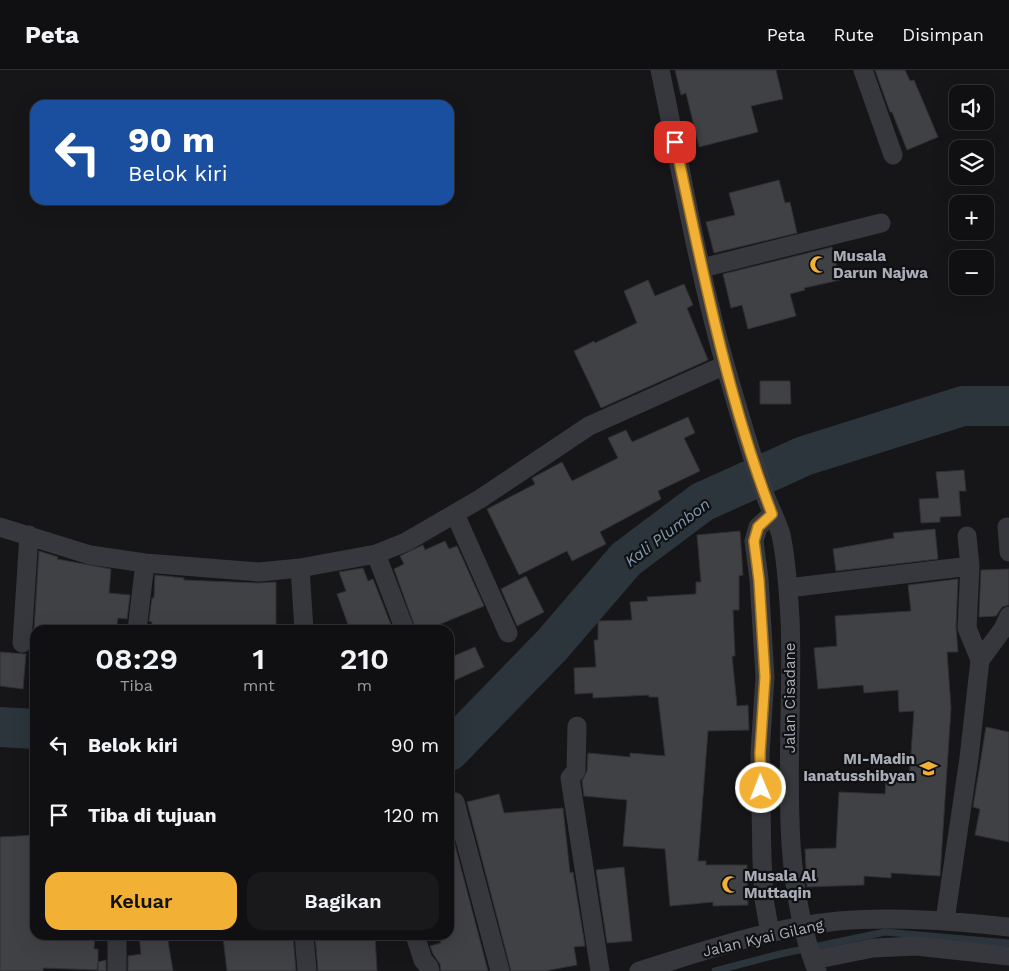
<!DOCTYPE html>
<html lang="id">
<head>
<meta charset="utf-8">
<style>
  body { margin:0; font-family:"Work Sans",sans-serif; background:#19191b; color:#f1f3f6; height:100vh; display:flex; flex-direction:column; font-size:19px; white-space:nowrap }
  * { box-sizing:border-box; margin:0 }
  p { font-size:16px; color:#9c9d9f }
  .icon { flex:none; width:28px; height:28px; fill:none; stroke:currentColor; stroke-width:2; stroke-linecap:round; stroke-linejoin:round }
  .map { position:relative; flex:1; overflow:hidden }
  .details { position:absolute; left:30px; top:555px; width:424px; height:315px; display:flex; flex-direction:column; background:#101012; border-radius:15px; box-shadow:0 5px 20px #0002,0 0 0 1px #303032 }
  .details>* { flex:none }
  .guide { position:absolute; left:30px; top:30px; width:424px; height:105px; border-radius:15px; box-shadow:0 5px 20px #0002,0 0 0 1px #303032; background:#1a4fa0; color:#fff; overflow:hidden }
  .controls { position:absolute; left:949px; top:15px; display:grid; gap:10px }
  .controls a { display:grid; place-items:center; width:45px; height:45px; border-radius:10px; background:#101012; box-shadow:0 5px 20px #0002,0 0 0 1px #303032; font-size:25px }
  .pin { position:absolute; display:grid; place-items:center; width:42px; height:42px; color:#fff; margin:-21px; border-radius:10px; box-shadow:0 2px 8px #0006 }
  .me { position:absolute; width:55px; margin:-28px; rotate:359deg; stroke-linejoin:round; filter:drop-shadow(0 0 4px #0008) }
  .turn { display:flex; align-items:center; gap:18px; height:105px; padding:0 15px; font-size:22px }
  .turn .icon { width:65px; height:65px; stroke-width:2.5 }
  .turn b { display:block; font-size:35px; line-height:42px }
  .eta { display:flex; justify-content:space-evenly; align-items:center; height:85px; text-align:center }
  .eta b { font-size:30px; font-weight:600; line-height:35px }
  .action { display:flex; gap:10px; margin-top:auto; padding:10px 15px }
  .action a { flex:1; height:58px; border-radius:15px; background:#f2b134; color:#111; font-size:20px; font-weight:600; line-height:58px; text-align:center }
  .action a+a { background:#19191b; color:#f1f3f6 }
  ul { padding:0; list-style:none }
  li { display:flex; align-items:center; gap:15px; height:70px; padding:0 15px }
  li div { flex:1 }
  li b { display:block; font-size:19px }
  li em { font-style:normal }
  header { display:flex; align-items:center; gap:30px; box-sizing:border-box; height:70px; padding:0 25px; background:#101012; border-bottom:1px solid #303032 }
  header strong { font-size:24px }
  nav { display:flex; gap:28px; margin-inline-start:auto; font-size:18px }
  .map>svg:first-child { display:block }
</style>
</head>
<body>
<header>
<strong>Peta</strong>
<nav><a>Peta</a><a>Rute</a><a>Disimpan</a></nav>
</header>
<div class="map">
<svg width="1009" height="901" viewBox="0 0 1009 901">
  <rect width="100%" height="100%" fill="#161618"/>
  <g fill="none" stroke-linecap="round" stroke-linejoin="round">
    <path stroke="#2c353c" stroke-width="7" d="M715,901L780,884L885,862L1009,873"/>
    <path stroke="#2c353c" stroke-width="40" d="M0,657L35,659
      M449,681L552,575L626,489L702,432L804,386L963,336H1009"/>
  </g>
  <path fill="#404145" stroke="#303034" d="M675,0H776L783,29L751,36L758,62L699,77L686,23L681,25Z
    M875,0H905L910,11L914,10L938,67L907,80L892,42H890Z
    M779,110L785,133L790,132L797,163L714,183L706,152L735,145L729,123Z
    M832,177L840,210L804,218L805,220L790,224L796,246L748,259L742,235L731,238L723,204Z
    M648,210L655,226L684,214L693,235L687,238L708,290L601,338L574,281L594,271L595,273L637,253L624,221Z
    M760,311H790L791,334H760Z
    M688,347L695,363L684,368L700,401L658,421L661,429L600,462L606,474L572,491L567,481L519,505L487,439L535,414L532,408L562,392L572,411L618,388L608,368L626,360L632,372Z
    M964,400L966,421H959L961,446L940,447V452L921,453L919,429L939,428L936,402Z
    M935,459L938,489L836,501L833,479L894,468L893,463Z
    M740,461L743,505L739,506V540H733L735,586H732L737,636L748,635L749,660L708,661L698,791H706V795H747L748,835L713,836V832L670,836L665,779L623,776L627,730L584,726L582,711L587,701L588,683L630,687V683L665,686L658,627H649V625L593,628V623L575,624L574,598L596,597L594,570H598V551L632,550L630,532L648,531L647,527L696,524V512H701L697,465Z
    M445,471L449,479L457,476L484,536L426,560H416L394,499L404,494L400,486L423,475L425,480Z
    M39,481L58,487L57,489L111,499L109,523L130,525L127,549L118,548L116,560H34Z
    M363,498L368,511L373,509L393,560H350L337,524L346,521L339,502Z
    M1009,499V535L1002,537L996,546L979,547L981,500Z
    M155,505L184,508V510L258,513L276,512V560H151L152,552L149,551L152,528H154Z
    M526,506L544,542L517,556L501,519Z
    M958,509L956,557L958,582H947L951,638L940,806L891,803V808L864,806V815L807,817L805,779L836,778L839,722L885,724L886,710L909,711L914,641L899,642L898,620L864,623L863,615L818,619L814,578L837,576L835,546L911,541L908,515Z
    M475,577L484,597L449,613V588Z
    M0,582L26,584L23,619L0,616Z
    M986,657L1009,662V772L975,765L980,739L973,737Z
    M499,724L504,743L563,738L570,803L573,802L585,876L574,877L577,895L545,901H511L467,732Z
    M449,752L488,901H441L440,894L433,884L430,876L441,873L438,865H449Z
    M35,765V794H31L35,865H95L94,879H98V892L106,890V901H98V892L97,900L43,898V901H0V767Z
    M624,797L632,871L607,873L596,800Z
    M139,865H167L173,901H128V886L141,884Z
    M239,865H293L296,901H227L223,867Z
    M315,865H375L377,901H318Z"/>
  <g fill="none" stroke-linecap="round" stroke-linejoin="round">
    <path stroke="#37383d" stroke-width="19" d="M660,0C681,99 698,201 726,298C738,340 750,381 764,422C769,437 777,450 781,465C787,492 788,520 790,548C795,662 774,792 817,901
      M863,0L893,85
      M702,198L881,153
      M455,444L508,563
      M0,457L90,485L145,493L259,502L300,498L376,484L406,472L480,429L589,356L725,295
      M1007,457L1009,482
      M376,484L405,560
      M300,498L304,560
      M788,518L970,496L967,466
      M137,560L145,493
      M22,573L29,465
      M980,590L1003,559L1009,546
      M577,656L576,701L570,708L600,901
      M455,732L500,901
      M945,850L969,688L980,590L967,558L970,496
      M770,863L764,829L762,790L760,683L765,607L759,509L754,471L758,457L772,444
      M304,865L307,901
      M415,865L423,890L429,897L430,901
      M813,890L873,878L916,876L1009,886
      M117,901V865
      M639,901C704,881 770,858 838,851C895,846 952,851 1009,857"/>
  </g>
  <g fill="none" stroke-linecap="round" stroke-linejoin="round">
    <defs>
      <path id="route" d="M675,72C702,197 726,324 772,444L758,457L754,471L759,510L765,607L760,683L761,718"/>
    </defs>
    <use href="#route" stroke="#9d7322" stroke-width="12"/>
    <use href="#route" stroke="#f2b134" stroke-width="9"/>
  </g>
  <defs>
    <symbol id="mosque-bare" viewBox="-9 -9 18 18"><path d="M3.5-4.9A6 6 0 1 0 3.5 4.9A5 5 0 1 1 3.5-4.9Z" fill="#f2b134" stroke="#111113" stroke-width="2.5" paint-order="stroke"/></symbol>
    <symbol id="school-bare" viewBox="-9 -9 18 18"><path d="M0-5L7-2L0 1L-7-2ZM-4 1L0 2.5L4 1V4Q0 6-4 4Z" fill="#f2b134" stroke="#111113" stroke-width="2.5" paint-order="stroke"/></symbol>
  </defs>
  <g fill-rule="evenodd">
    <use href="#mosque-bare" x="806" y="182" width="25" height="25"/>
    <use href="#school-bare" x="916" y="686" width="25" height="25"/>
    <use href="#mosque-bare" x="718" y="802" width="25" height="25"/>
  </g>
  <g text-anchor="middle" stroke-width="4.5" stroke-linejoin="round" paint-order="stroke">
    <g font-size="15" font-weight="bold" fill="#a8adb8" stroke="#111113" text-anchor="start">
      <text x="833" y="191">Musala<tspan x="833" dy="17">Darun Najwa</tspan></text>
      <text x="915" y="694" text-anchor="end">MI-Madin<tspan x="915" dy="17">Ianatusshibyan</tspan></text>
      <text x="744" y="811">Musala Al<tspan x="744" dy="17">Muttaqin</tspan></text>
    </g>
    <g font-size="15" fill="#a8adb8" stroke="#111113">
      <text transform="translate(790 628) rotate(-90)" y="5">Jalan Cisadane</text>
      <text transform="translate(763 868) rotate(-13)" y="5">Jalan Kyai Gilang</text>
    </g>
    <g font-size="16" font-style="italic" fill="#7f9bb3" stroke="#111113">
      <text transform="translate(667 462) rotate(-37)" y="6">Kali Plumbon</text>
    </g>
  </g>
</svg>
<div class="controls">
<a><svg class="icon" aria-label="sound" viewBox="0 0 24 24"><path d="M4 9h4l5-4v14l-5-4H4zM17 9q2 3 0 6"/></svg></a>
<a><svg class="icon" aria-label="layers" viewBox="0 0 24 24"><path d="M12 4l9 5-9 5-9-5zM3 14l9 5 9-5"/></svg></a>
<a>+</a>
<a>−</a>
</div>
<div class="pin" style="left:675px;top:72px;background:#d93025"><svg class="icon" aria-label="arrive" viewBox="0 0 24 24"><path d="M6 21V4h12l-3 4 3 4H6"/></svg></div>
<svg class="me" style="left:761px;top:718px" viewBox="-20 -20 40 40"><circle r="17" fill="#f2b134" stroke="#fff" stroke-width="3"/><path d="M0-11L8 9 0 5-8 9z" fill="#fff"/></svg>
<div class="guide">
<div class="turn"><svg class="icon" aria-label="left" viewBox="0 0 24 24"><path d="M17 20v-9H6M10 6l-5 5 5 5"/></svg><div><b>90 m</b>Belok kiri</div></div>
</div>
<section class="details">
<div class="eta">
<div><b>08:29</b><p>Tiba</p></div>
<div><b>1</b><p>mnt</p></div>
<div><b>210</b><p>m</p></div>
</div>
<ul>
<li><svg class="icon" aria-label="left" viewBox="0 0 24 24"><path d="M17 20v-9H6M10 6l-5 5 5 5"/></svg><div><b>Belok kiri</b></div><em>90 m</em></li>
<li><svg class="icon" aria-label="arrive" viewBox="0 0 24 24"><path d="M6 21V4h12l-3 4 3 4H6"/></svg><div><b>Tiba di tujuan</b></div><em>120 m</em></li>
</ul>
<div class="action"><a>Keluar</a><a>Bagikan</a></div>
</section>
</div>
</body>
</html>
